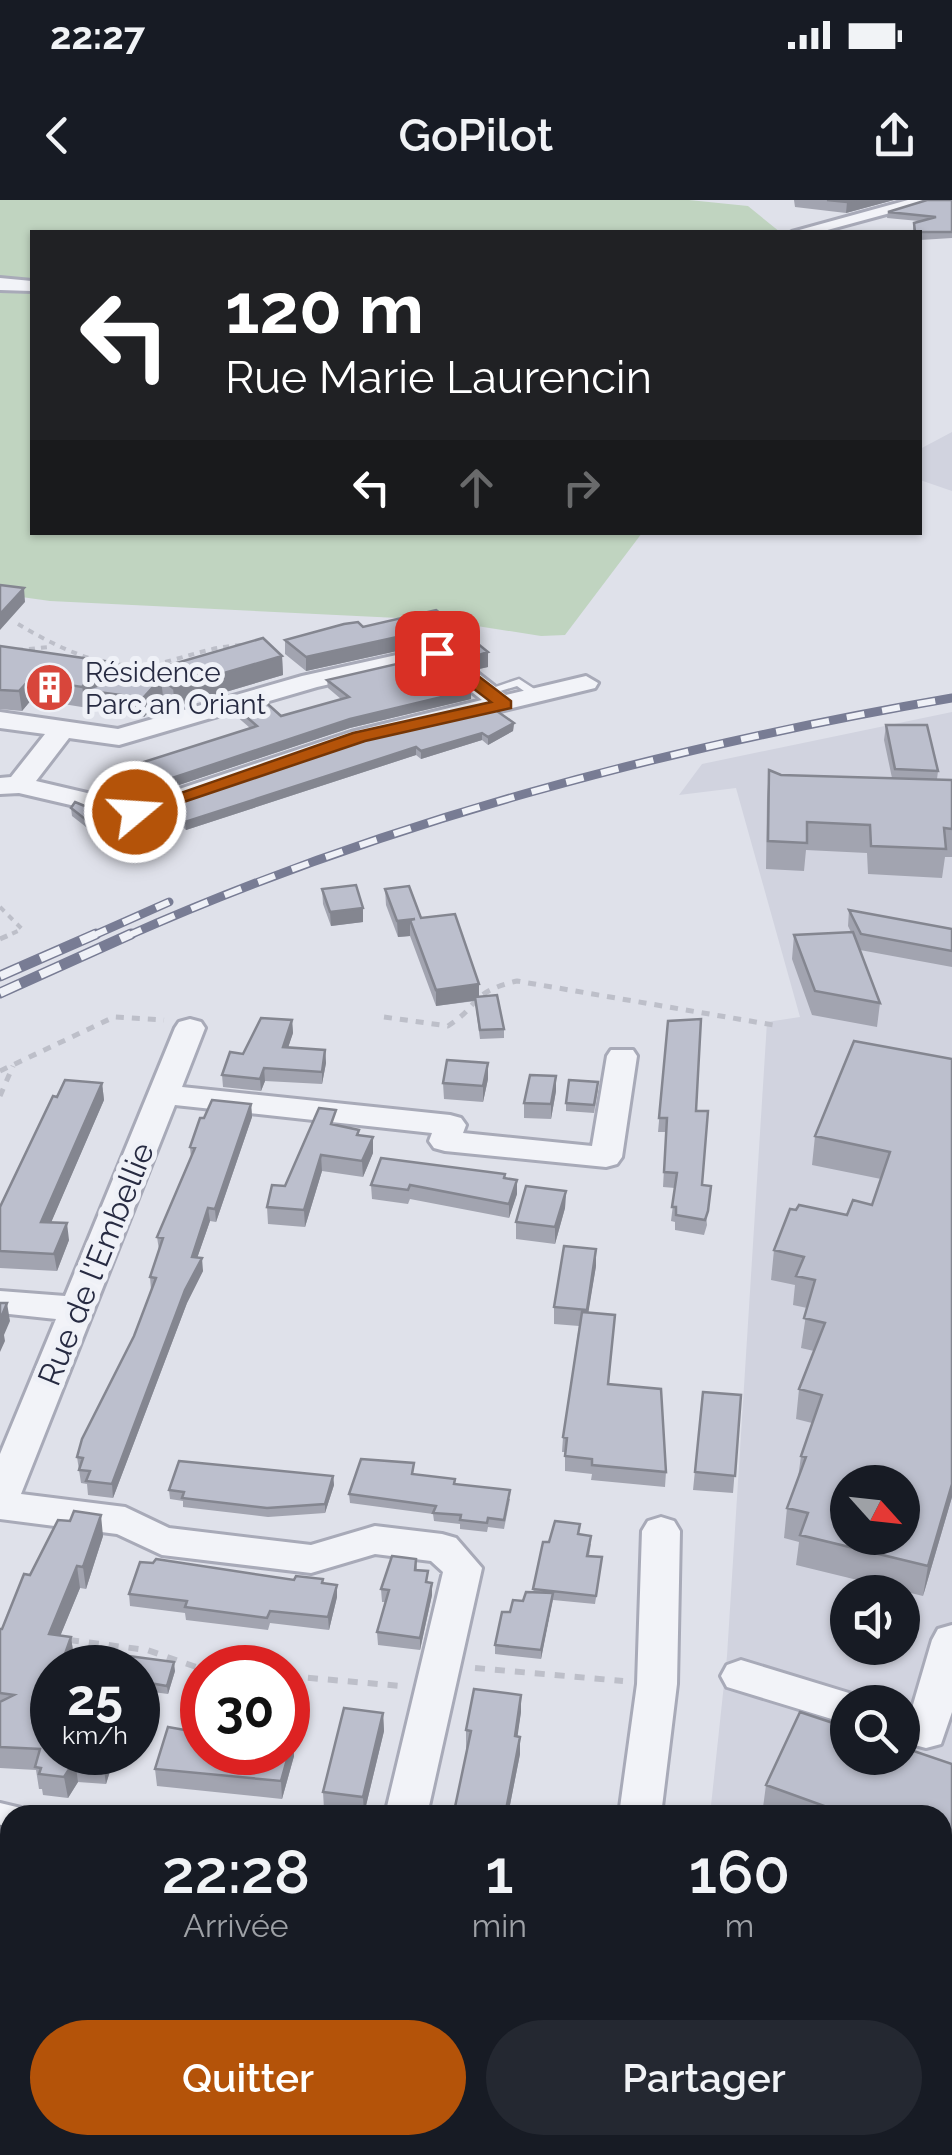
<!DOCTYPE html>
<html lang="fr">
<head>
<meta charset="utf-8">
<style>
  body { margin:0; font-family:Raleway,sans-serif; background:#242831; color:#f1f3f6; height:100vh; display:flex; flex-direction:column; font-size:38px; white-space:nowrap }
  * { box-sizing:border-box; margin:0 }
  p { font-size:32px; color:#9ea1a6 }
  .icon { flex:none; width:55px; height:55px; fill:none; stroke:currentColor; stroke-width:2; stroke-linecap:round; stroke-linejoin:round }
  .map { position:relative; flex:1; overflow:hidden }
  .drawer { position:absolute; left:0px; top:1605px; width:952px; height:350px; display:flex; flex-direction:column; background:#171b24; border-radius:30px 30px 0 0; box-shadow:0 2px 8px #0004 }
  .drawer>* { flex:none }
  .hud { position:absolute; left:30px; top:30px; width:892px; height:305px; border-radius:0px; box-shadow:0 2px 8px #0004; background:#202124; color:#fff; overflow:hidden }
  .needle { width:65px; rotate:117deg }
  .fabs { position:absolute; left:830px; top:1265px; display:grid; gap:20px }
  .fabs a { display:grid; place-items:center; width:90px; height:90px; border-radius:50%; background:#171b24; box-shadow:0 2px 8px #0004; font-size:50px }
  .speed { position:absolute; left:30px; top:1445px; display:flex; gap:20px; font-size:50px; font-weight:700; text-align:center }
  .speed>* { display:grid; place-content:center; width:130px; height:130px; border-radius:50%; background:#171b24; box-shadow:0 2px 8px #0004; line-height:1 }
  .speed small { font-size:25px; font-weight:400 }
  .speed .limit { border:15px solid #d22; background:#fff; color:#111 }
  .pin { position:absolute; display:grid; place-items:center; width:85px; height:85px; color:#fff; margin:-42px; border-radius:20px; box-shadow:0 5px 15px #0006 }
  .me { position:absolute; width:110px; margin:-55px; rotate:72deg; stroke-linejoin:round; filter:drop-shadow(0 0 8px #0008) }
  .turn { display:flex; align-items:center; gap:35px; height:210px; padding:0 30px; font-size:45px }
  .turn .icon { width:130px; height:130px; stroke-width:2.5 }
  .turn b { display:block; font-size:70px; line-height:85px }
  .lanes { display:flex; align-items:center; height:95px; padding:0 30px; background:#0003; justify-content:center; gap:50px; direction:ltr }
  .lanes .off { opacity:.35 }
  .eta { display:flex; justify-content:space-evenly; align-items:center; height:170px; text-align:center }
  .eta b { font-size:60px; font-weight:600; line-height:70px }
  .action { display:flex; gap:20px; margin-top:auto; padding:20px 30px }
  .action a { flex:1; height:115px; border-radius:60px; background:#b45309; color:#fff; font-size:40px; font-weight:600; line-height:115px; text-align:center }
  .action a+a { background:#242831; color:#f1f3f6 }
  .status { display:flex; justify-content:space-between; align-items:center; height:70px; padding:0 50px; background:#171b24; direction:ltr }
  .status svg { height:28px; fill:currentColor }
  header { display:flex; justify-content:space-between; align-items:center; height:130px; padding:0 30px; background:#171b24; font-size:45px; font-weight:600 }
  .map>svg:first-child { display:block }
</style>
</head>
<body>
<div class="status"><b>22:27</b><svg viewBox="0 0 49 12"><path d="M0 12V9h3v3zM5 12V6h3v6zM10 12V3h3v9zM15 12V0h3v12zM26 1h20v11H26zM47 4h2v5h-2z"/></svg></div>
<header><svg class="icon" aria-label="back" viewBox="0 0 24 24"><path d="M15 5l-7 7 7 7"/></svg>GoPilot<svg class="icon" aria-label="share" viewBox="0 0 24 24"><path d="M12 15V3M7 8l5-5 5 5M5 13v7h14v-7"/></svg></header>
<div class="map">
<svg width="952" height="1955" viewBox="0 0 952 1955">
  <rect width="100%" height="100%" fill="#dfe1ea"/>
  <path fill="#d1d3df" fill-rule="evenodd" d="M952,232V291L920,280V249Z
    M952,512V1955H132L163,1945H942V1615H710L727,1456L767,822L800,817L736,588L679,595L702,564ZM848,1282H902V1338H848ZM848,1392H902V1448H848ZM848,1502H902V1558H848Z"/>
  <path fill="#c0d4c0" d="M0,0H689L748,6L780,32H32V332L642,333L565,435L541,436L439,420L50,401L0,394Z"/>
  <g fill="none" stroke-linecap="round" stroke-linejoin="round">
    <defs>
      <path id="service" d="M519,479L542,494V498H534L517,486L487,495L481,492Z"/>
      <path id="minor" d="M908,0H938L820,32H792Z
        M0,78L32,81V91L0,90Z
        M437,446L446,448L506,495L586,476L598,483L595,488L368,543L135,620L19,593L0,594V578L11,577L45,534L0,528V512L118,529L302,476ZM432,461L482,500L351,532L134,604L36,581L69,538L119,545L317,487Z
        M190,819L201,822L205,828L182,887L450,915L461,918L466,925L463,933L592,946L607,856L611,850H633L637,856L622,957L617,964L606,967L445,951L434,948L429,941L432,933L175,905L21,1294L125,1307L169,1328L311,1345L375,1326L442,1334L456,1338L482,1368L427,1615H385L443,1372L431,1361L375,1354L311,1373L162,1355L117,1334L0,1319V1254L56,1119L0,1113V1091L65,1096L175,828L179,822Z
        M661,1317L674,1321L680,1331L677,1484L661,1615H619L637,1484L642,1331L648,1321Z
        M952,1425V1512L941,1544L926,1548L911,1544L905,1532L932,1440L938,1429Z
        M741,1460L862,1497L865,1502H848V1524L727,1487L721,1476L727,1465Z
        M0,1603L25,1609L28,1615H10V1638L0,1637Z
        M604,1945H652L656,1955H608Z"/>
    </defs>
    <use href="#service" stroke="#a8aab8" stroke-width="5"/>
    <use href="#minor" stroke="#a8aab8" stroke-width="6"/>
    <path stroke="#bdbfc9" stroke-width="4" stroke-dasharray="6 6" stroke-linecap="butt" d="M18,424C60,449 110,474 161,463C190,456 216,445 246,445
      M17,450L50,447
      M115,482L129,465
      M0,707L22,729L5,737"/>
    <path stroke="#bdbfc9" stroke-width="5" stroke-dasharray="8 8" stroke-linecap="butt" d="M0,739L11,734
      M384,817L448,826C482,804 468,793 517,781L779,826
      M0,871L114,817L164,820
      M0,896L13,866"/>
    <path stroke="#bdbfc9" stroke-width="6" stroke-dasharray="10 10" stroke-linecap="butt" d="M69,1440L147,1450L202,1469
      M475,1468L623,1481
      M288,1476L401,1486"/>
    <use href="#service" fill="#f2f3f8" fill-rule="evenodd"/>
    <use href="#minor" fill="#f2f3f8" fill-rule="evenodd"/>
    <defs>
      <path id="rail-far1" d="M90,737L169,702
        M125,737C389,620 668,547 952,498"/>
      <path id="rail" d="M0,776L96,734
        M0,793L131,734"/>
    </defs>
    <use href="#rail-far1" stroke="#787c94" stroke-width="9"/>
    <use href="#rail" stroke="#787c94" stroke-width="11"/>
    <use href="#rail-far1" stroke="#eff1f7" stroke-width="6" stroke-dasharray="18" stroke-linecap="butt"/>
    <use href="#rail" stroke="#eff1f7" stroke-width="8" stroke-dasharray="22" stroke-linecap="butt"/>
  </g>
  <path fill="#a2a4b0" d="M794,0H894L846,13L795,7Z
    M952,0V38L920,40V32H914L913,29L914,23L919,21L887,18L888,12Z
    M436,410L488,452V467L479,469L448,445L438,442L306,471L285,454V440L363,427Z
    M0,446L106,481L103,484L282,456L283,475L175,507L163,497L144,517L32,499L22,511L0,509Z
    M327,480L471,499L350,528L149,595L129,576L128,567L250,528L235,515L234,506L281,516L341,499L328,488Z
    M514,523L513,531L488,545L482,540L421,559L416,555L186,630L168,613L167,605Z
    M886,525L938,571L937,579L952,580V657H945L942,678L868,674L867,653L806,650L804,671L766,669L767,598L769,570L781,575L892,578L884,540Z
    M71,608L150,633L151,641L118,652L72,616Z
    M322,689L363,708V722L331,726L323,704Z
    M385,689L421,718L504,829V838L480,839L475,801L436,806L410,736L398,737L386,705Z
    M849,710L952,729V767L860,750L880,803L877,827L812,815L792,759L794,735L851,732L848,726Z
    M292,820L293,833L288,847L325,850L326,863L322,884L265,881L261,891L223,887L222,875L243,854Z
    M668,821L696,911L707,1025L704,1035L675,1030V1022L671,1021L675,988L663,987L666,932H658Z
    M952,859V1297L923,1396L796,1365L799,1342L784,1338L787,1308L798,1278L801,1256L812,1223L796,1219L799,1189L814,1151L801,1148L807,1108L793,1105L795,1085L771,1080L774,1050L847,1015L872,1005L881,979L812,965L815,936Z
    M556,876V891L551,919L524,918V903Z
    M488,879L483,902L444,899L443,883Z
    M102,883L104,900L51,1022L69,1040L57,1071L0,1068V1007L57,897Z
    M598,890L594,913L566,911V903Z
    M251,904L252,917L216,1022L210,1021L197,1058L203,1071L187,1103L113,1298L88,1295L87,1284L81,1283L77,1257L134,1136L151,1090L150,1077L159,1050L157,1037L191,958L190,947L204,918Z
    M336,925L359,935L373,953L363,977L322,971L305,1027L268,1024L267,1007Z
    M505,978L517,994L509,1018L410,999L408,1004L372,999L371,985Z
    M566,991L565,1008L555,1044L516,1039V1022Z
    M596,1066L588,1112L609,1184L666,1272L665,1287L591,1280L592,1274L565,1271V1252H562L563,1237L579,1126L554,1124V1107Z
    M703,1192L741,1195L733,1293L693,1290Z
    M414,1274L455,1279V1285L510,1299L504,1329L488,1327L487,1332L460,1329V1324L434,1321L433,1314L350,1303L349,1294Z
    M333,1276L334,1285L325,1313L268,1317L183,1307V1301L170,1299L169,1290Z
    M579,1334L591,1344L589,1356L601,1366L595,1404L553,1400L541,1459L495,1454V1445L510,1412L533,1392L549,1342Z
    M103,1336L86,1389L80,1388L60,1436L71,1437L74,1458L52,1552H116L106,1584L78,1582L68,1598L43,1595L42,1589H39L36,1570L0,1568V1429H2L30,1375Z
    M416,1359L417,1370L428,1382L432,1395L420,1450L378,1445L377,1432L386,1402H382L381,1389Z
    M294,1380L323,1383L337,1397L329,1430L270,1423L268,1430L186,1420L185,1413L130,1406L129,1394Z
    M138,1468L175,1471L168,1494L138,1490Z
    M521,1512L517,1536L520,1554L508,1615H455V1607L467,1548H466V1530Z
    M383,1513L384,1531L364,1614L324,1609L323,1592Z
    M293,1538L294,1556L282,1599L157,1586L155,1569L288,1552Z
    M952,1564V1693L942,1689V1615H762L766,1585Z
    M0,1626L10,1627V1728L0,1726Z
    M338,1945H519L523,1955H342Z
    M755,1945H852L848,1955H765L758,1952Z"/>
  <path fill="#848690" d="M856,0H894L846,13L847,2Z
    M24,388L25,402L0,430V414Z
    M438,428V442L306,471V457Z
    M488,452V467L479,469V455Z
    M282,456L283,475L175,507L173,488Z
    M104,461L106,481L97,492L83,490L82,487Z
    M161,478L163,497L144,517L143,498Z
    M30,479L32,499L22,511L19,491Z
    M471,490V499L350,528L149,595L148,586L350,519Z
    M514,523L513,531L488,545V537Z
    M482,533V540L421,559V551Z
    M416,547V555L186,630L185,622Z
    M150,633L151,641L118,652L117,644Z
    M363,708V722L331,726L330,712Z
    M415,719L410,720V736L398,737L397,721Z
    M479,784V800L436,806V790Z
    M292,820L293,833L284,860L283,847Z
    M325,850L326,863L322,884V872Z
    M488,863V879L483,902V886Z
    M264,868L265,881L261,891L260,879Z
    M556,876V891L551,919V904Z
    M102,883L104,900L44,1039L41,1022Z
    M251,904L252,917L216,1022L215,1009Z
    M373,937V953L363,977L362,961Z
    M321,955L322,971L305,1027L304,1010Z
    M517,980V994L509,1018V1004Z
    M566,991L565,1008L555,1044V1027Z
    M208,1008L210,1021L193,1070L192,1057Z
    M67,1023L69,1040L57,1071L54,1054Z
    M596,1049V1066L586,1127L587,1110Z
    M202,1058L203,1071L187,1103L113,1298L112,1284L185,1090Z
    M7,1103L10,1121L4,1135L5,1141L0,1152V1120Z
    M333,1276L334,1285L325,1313V1304Z
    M952,1284V1297L923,1396L928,1366Z
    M101,1315L103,1336L86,1389L83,1367Z
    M77,1366L80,1388L52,1456L49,1434Z
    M432,1383V1395L420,1450V1438Z
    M337,1385V1397L329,1430L328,1417Z
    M553,1393L552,1402L541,1459V1450Z
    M71,1437L74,1458L71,1468H60Z
    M174,1462L175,1471L168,1494L167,1486Z
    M52,1495V1519L36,1508Z
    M521,1495V1512L515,1554V1536Z
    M383,1513L384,1531L364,1614L363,1597Z
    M520,1537V1554L508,1615H505Z
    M293,1538L294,1556L282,1599L281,1581Z
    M107,1552H116L106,1584L103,1563Z
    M75,1560L78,1582L68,1598L64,1577Z
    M5,1744L10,1776L0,1783V1748Z
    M952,1896V1924L942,1927V1899Z
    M51,1945H149L119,1955H21Z
    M813,1945H852L848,1955H812Z"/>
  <path fill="#bcbfcd" stroke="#848690" stroke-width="2.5" fill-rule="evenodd" d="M827,0H856L847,2Z
    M927,0H952V32H915L914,23L936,17L888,12Z
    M0,385L24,388L0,414Z
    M436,410L488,452L479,455L448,430L438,428L306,457L285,440L344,424L358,422L363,427Z
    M263,438L282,456L173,488L161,478L143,498L83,490Z
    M0,446L104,461L82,487L30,479L19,491L0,490Z
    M431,456L471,490L350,519L148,586L128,567L257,526L234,506L261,498L281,516L349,497L327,480Z
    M494,509L514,523L488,537L482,533L421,551L416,547L185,622L167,605L369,539Z
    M886,525H927L938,571L895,569Z
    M769,570L781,575L952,580V629L944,628L946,649L871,646L870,625L807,622V643L768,641Z
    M75,602L150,633L117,644L71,608Z
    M356,685L363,708L330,712L322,689Z
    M409,686L421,718L455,714L479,784L436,790L410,720L415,719L397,721L385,689Z
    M849,710L952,729V751L861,734Z
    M853,732L880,803L815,791L794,735Z
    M497,795L504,829L480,830L475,797Z
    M261,818L292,820L283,847L325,850L322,872L264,868L260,879L222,875L230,852L243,854Z
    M701,819L696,911H708L702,985L711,986L708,1011L705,1020L676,1015V1007H672L677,973L664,972L667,918H659L668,821Z
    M854,841L952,859V1284L928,1366L800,1335L808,1313L787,1308L806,1257L801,1256L822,1195L799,1189L825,1123L804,1118L815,1080L796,1076L804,1057L774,1050L790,1009L796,1010L799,1005L847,1015L853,1000L872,1005L890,952L815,936ZM848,1282H902V1338H848Z
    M447,860L488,863L483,886L443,883Z
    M530,875L556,876L551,904L524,903Z
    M65,880L102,883L41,1022L67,1023L54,1054L0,1051V1007L53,896L57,897Z
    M569,880L598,882L594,905L566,903Z
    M212,900L251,904L215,1009L208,1008L192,1057L202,1058L185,1090L112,1284L86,1281L90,1271L79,1270L83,1258L77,1257L82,1239L134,1136L156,1078L150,1077L163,1038L157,1037L195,948L190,947L200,918H204Z
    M319,908L336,910L331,924L359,930L357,935L373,937L362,961L321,955L304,1010L267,1007L272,985L285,986Z
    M381,958L505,974L504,978L517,980L509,1004L410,985L408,990L371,985Z
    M526,986L566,991L555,1027L516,1022Z
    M564,1046L596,1049L587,1110L554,1107Z
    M0,1103H7L0,1120Z
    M582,1112L615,1115L608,1184L661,1189L666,1272L592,1265V1259L565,1256L567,1238L563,1237Z
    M703,1192L741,1195L735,1276L695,1272Z
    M361,1259L414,1263L412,1274L455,1279L454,1284L510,1290L504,1320L488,1318L487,1323L460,1320L461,1315L433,1313L436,1306L349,1294Z
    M179,1261L333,1276L325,1304L267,1308L182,1298L184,1292L169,1290Z
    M74,1311L101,1315L83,1367L77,1366L49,1434L71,1437L60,1468H52V1495L36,1508L52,1509V1552H107L103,1563L75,1560L64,1577L39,1574L41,1568L35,1567L40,1549L0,1547V1502L14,1495L0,1493V1429H2L24,1374L30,1375L58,1320L70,1321Z
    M555,1321L580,1324L578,1334L591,1336L587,1356L602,1357L596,1396L533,1389L543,1342H549Z
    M392,1356L416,1359L415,1370L428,1371L426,1382L432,1383L420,1438L377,1432L389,1390L381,1389Z
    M156,1359L294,1380L296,1376L323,1379L322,1383L337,1385L328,1417L270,1411L267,1418L185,1407L187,1401L129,1394L140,1362L153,1363Z
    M526,1392L553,1393L541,1450L495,1445L502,1412H510L513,1400L523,1401Z
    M121,1455L174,1462L167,1486L138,1481V1468H116Z
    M474,1489L521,1495L515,1536L520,1537L505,1615H460L461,1608L455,1607L471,1531L466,1530Z
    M344,1508L383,1513L363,1597L323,1592Z
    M800,1512L848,1528V1558H902V1547L952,1564V1660L942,1656V1615H849L766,1585Z
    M168,1527L202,1533V1552H288V1537L293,1538L281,1581L155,1569Z
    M0,1626L10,1627V1697L0,1696Z
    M942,1759L952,1763V1896L942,1899Z
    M10,1931V1945H51L21,1955H0V1934Z
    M347,1945H519L523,1955H351Z"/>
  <path fill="#b45309" stroke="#753606" stroke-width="2.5" d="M431,449H443L511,501V508L365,541L142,616H129L126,612L353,533L491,502L431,456Z"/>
  <defs>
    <symbol id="building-disc" viewBox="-11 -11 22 22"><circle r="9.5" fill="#d8463b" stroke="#eff1f7"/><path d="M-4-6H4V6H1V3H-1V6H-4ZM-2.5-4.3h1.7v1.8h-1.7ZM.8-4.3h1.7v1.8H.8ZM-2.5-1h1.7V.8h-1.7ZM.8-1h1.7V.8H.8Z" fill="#fff"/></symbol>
  </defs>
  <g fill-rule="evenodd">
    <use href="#building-disc" x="22" y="460" width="55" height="55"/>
  </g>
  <g text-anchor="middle" stroke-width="10" stroke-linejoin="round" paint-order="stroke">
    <g font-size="28" fill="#272b42" stroke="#eff1f7" text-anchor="start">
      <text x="85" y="482">Résidence<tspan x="85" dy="32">Parc an Oriant</tspan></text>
    </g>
    <g font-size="32" fill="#272b42" stroke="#eff1f7">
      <text transform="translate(96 1064) rotate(-68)" y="11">Rue de l'Embellie</text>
    </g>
  </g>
</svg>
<div class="fabs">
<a><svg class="needle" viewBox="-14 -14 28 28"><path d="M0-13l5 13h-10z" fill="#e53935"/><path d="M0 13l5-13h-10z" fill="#9ea1a6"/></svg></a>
<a><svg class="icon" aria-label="sound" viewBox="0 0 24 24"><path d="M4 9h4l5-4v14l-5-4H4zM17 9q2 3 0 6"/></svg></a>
<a><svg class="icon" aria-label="search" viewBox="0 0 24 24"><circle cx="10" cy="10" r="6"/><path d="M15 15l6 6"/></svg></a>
</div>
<div class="speed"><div>25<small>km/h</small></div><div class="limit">30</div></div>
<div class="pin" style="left:437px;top:453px;background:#d93025"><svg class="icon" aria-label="arrive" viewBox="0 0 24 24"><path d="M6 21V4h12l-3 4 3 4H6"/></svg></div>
<svg class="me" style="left:135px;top:612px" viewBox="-20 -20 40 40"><circle r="17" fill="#b45309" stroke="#fff" stroke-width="3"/><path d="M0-11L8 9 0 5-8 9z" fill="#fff"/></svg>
<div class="hud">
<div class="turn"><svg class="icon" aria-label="left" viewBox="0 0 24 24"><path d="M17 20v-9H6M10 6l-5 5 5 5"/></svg><div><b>120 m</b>Rue Marie Laurencin</div></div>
<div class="lanes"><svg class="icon" aria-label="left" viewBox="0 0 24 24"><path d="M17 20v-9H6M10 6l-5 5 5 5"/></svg><svg class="icon off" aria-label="ahead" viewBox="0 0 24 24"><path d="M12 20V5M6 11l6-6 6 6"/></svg><svg class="icon off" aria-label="right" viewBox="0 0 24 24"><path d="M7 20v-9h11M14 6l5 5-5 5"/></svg></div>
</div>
<section class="drawer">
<div class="eta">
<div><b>22:28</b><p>Arrivée</p></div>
<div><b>1</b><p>min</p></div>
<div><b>160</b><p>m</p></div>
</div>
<div class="action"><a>Quitter</a><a>Partager</a></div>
</section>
</div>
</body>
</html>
